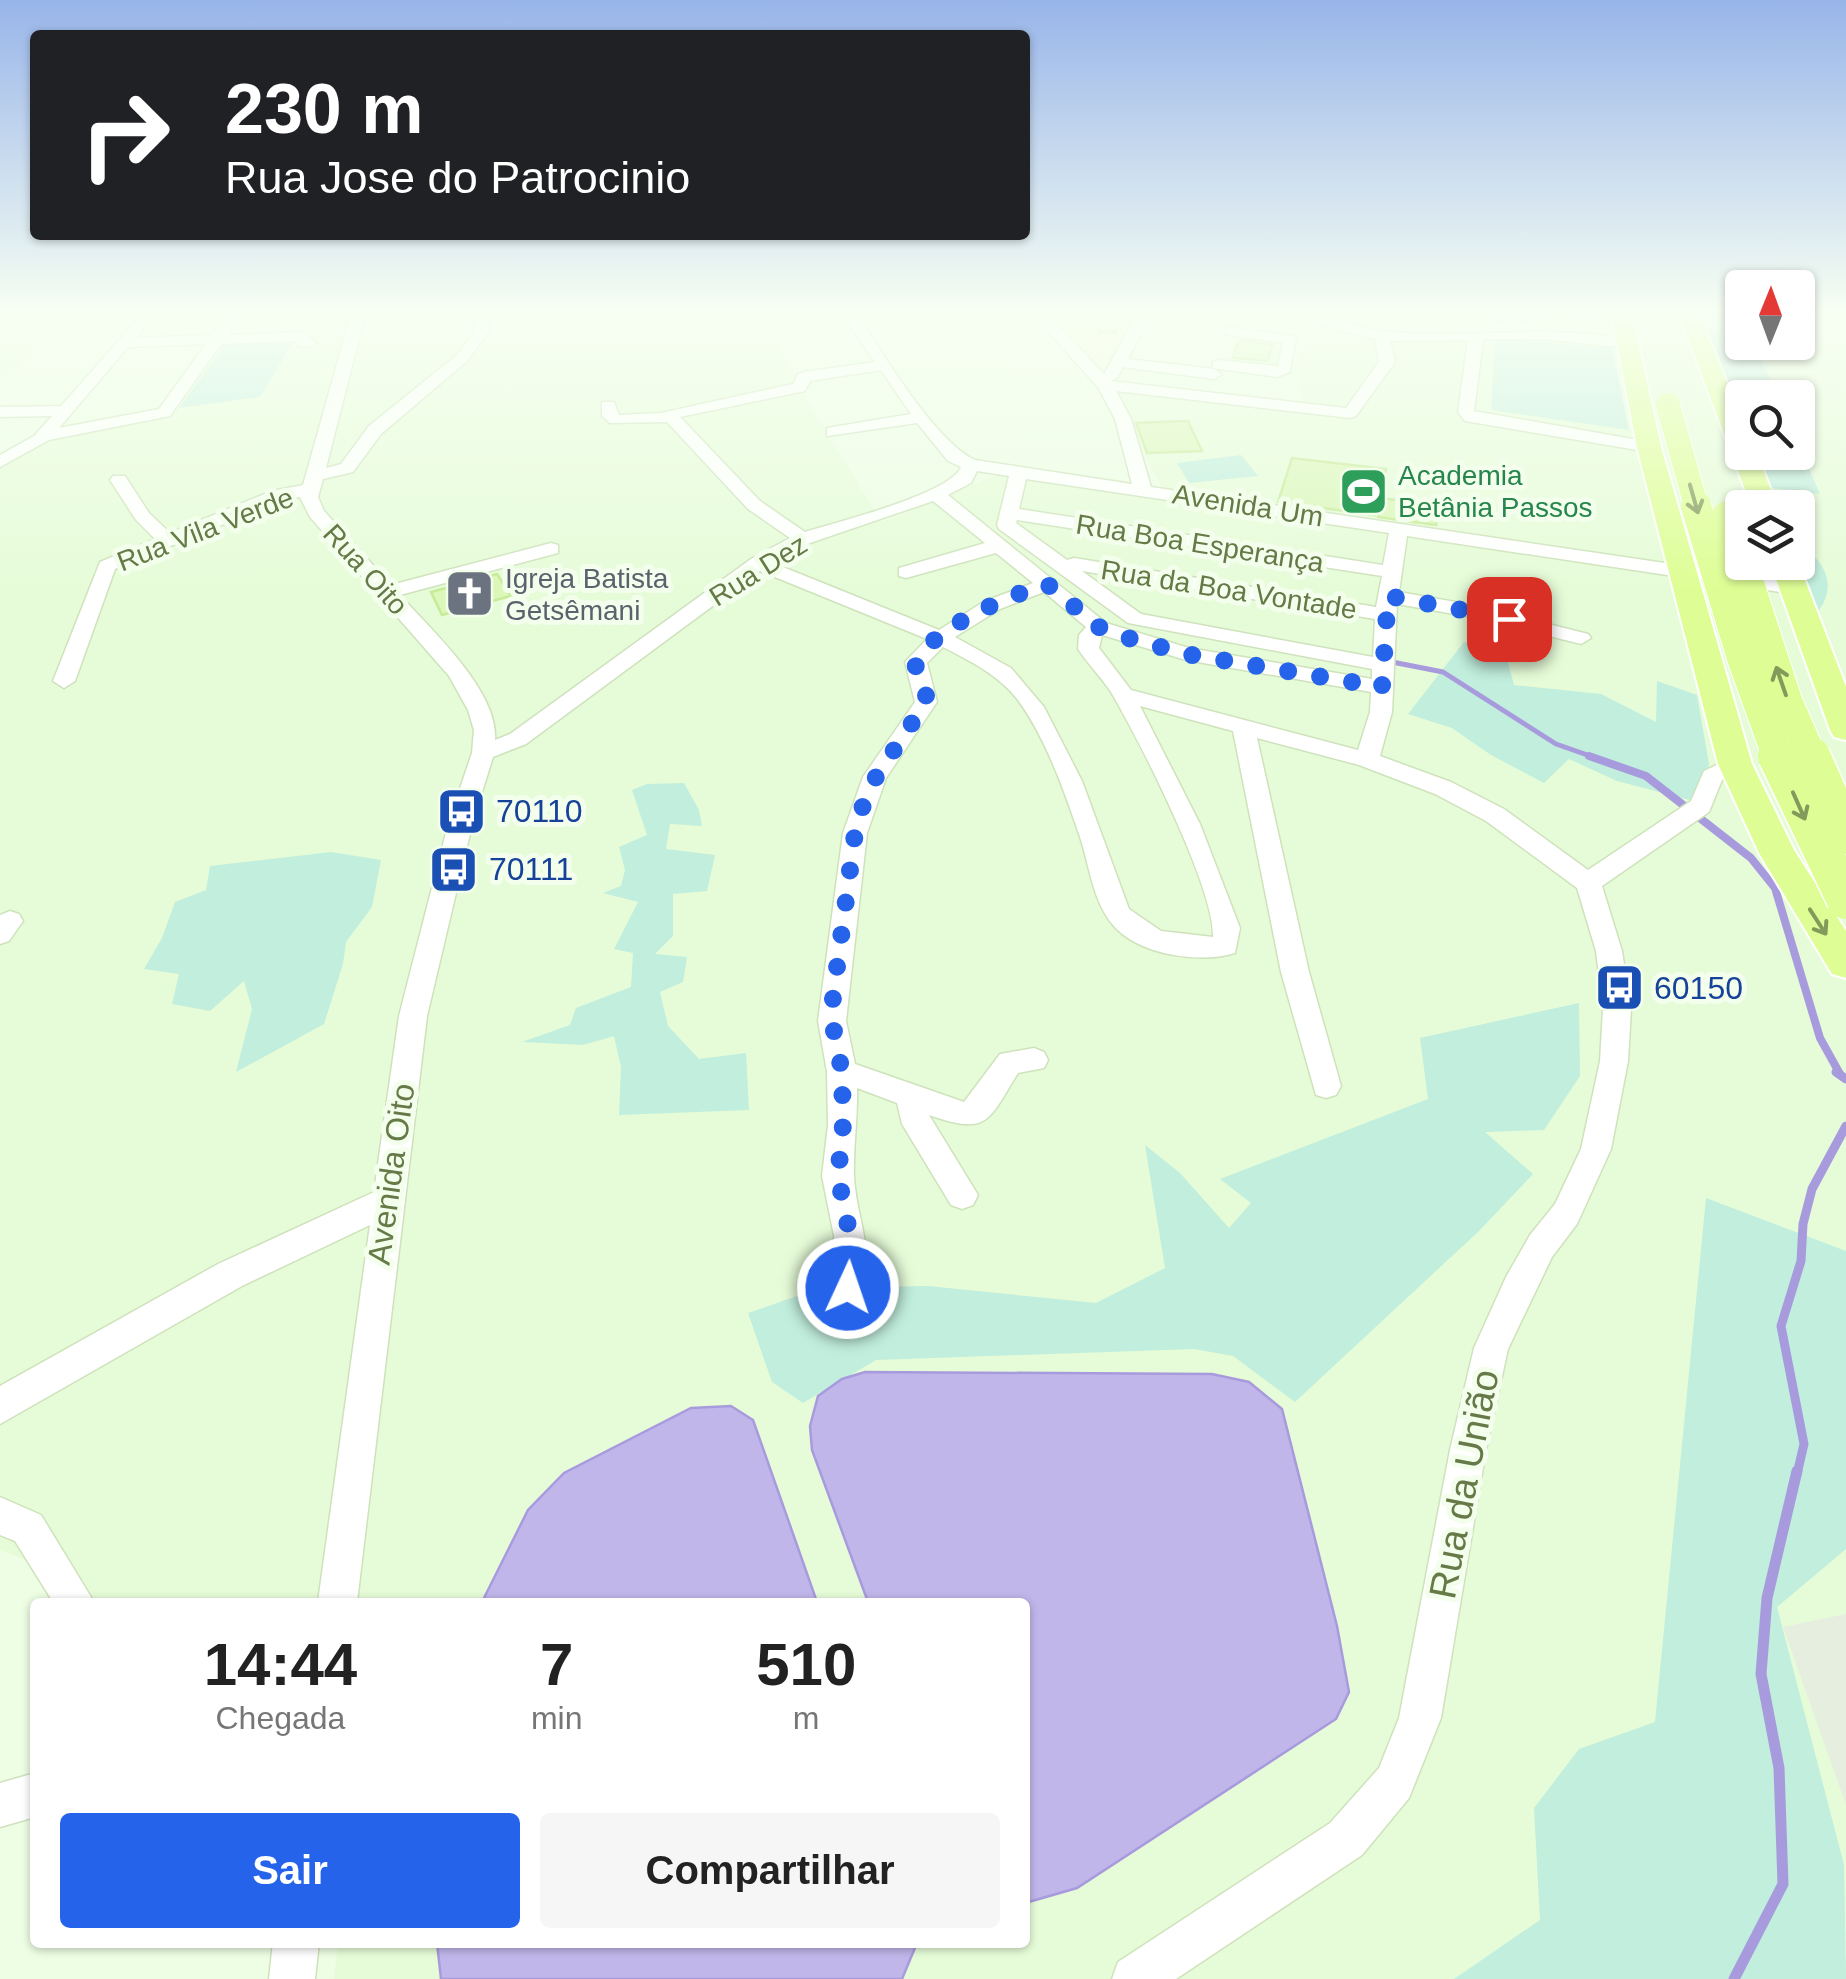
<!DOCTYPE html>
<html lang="pt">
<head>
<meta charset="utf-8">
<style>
  body { margin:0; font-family:Arial,sans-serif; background:#f6f6f6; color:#222; height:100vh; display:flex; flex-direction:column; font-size:38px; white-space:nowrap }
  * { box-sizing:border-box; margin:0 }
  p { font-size:32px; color:#767676 }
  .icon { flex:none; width:55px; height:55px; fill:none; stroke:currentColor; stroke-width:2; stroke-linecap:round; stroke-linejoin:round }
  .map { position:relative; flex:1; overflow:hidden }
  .side { position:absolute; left:30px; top:1598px; width:1000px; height:350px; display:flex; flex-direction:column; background:#fff; border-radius:10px; box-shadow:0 2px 8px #0004 }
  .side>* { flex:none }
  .guide { position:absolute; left:30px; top:30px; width:1000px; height:210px; border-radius:10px; box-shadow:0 2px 8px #0004; background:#202124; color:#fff; overflow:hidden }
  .needle { width:65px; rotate:1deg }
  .tools { position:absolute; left:1725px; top:270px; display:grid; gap:20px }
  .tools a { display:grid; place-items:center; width:90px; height:90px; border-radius:10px; background:#fff; box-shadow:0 2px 8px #0004; font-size:50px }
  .pin { position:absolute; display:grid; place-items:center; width:85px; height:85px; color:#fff; margin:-42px; border-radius:20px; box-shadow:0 5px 15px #0006 }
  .me { position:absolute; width:110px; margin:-55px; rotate:3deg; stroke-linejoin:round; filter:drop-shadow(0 0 8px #0008) }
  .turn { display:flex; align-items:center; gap:35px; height:210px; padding:0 30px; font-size:45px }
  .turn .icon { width:130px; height:130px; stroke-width:2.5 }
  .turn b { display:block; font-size:70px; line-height:85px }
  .eta { display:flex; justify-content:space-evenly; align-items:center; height:170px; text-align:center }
  .eta b { font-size:60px; font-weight:600; line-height:70px }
  .primary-button { display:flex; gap:20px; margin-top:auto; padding:20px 30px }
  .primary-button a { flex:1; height:115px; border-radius:10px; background:#2563eb; color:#fff; font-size:40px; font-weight:600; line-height:115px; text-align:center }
  .primary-button a+a { background:#f6f6f6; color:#222 }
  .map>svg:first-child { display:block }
</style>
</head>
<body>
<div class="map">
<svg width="1846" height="1979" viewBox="0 0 1846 1979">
  <rect width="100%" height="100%" fill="#edfee4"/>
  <path fill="#e6fcd8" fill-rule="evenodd" d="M0,311H73L0,382Z
    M244,311H761L813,410L882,522L1002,473L1165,494L1112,388L1126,393L1205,395L1305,412L1298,371L1304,342L1287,340L1278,370L1225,363L1236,334L1240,332L1244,311H1742V342H1798V311H1846V1979H334L338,1943L1025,1942V1602H72L42,1566L0,1550V466L38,441L139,420L180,400ZM1742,398H1798V452H1742ZM1742,508H1798V562H1742Z"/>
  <path fill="#e6eedf" d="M1846,1614V1805L1783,1627Z"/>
  <path fill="#fdfad6" d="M1050,311H1143L1113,370L1104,373Z"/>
  <path fill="#c1eedd" d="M1488,311H1603L1607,323C1570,314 1549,310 1514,328L1498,325Z
    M1698,311H1740L1742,342L1754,343L1778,397L1742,398V426Z
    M1495,339L1612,347L1629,430L1491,410Z
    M294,341L260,397L179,408L226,343Z
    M1798,443L1820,494L1764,487L1752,453L1798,452Z
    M1241,455L1258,476L1189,483L1177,463Z
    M1798,542C1824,561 1840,585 1816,614L1798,562Z
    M1464,642L1505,652L1514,685L1601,694L1656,722L1657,681L1697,695L1709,764L1701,803L1617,781L1569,759L1544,783L1491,755L1452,728L1408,714Z
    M684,783L699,810L702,826L670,824L666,849L715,855L707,891L673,894V936L655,954L687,957L683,982L660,992L668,1026L699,1059L746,1053L749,1110L619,1115L621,1067L614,1036L583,1045L522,1042L570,1025L576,1008L631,987L633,953L614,949L638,902L603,893L621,886L625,870L619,847L647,835L632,790L647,784Z
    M331,852L381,860L372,907L346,942L343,964L324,1024L236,1072L252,1009L244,981L210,1011L172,1004L179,974L144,969L162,938L175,902L206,890L210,866Z
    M1579,1003L1580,1076L1544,1130L1485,1132L1533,1174L1479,1231L1295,1402L1233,1356L1194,1349L876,1360L803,1403L772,1382L748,1313L800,1295L877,1287L928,1286L1096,1303L1165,1268L1145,1145L1180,1173L1229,1228L1251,1203L1220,1179L1428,1099L1420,1038Z
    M1706,1198L1846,1251V1549L1777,1607L1844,1865L1846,1979H1454L1540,1920L1534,1808L1579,1749L1655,1722Z"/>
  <path fill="#c0b6ea" stroke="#a89bdd" stroke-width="2.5" d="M865,1372L1212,1374L1249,1382L1282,1409L1337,1626L1349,1692L1336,1719L1077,1888L1025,1903V1602H868L812,1450L810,1426L818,1396L842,1379Z
    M731,1406L753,1420L817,1602H482L528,1510L564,1473L691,1408Z
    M437,1943V1942L917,1943L902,1979H441Z"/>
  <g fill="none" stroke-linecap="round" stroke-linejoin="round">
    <path stroke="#a89bdd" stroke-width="5" d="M1387,661L1443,672L1556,744L1596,758"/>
    <path stroke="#a89bdd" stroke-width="8" d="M1589,756L1646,776L1751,858L1775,888L1820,1038L1840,1074"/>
    <path stroke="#a89bdd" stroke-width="9" d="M1836,1072L1846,1079
      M1797,1474L1804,1444L1781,1326L1801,1261L1803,1224L1812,1189L1846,1126"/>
    <path stroke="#a89bdd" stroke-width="11" d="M1734,1979L1783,1884L1779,1768L1761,1674L1767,1598L1797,1471"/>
  </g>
  <path fill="#dbf7b9" stroke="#c7eb97" stroke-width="2.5" d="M1092,311H1126L1115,333L1100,332Z
    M1239,340L1272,345L1268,361L1233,358Z
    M1188,421L1202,451L1147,453L1136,423Z
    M1292,458L1386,469L1375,515L1278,502Z
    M1381,498L1438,506L1436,525L1378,517Z
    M497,574L511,596L442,615L431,592Z"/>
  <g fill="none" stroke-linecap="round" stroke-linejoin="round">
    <defs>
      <path id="minor" d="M145,311H159L136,338L212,335L230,311H244L228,335L303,332L316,343L309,347L298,346L296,341L221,344L170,416L49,440L0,467V455L34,436L52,416L0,417V407L61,406ZM206,344L159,409L59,428L128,347Z
        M352,311H366L326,468L341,464L369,426L457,355L475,331L473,311H487L489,331L467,361L381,434L353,472L323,479L318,497L324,511L391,585L551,543L558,545V553L400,595C430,629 499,691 495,740L510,734L751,559L790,538L748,509L667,422L610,423L602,416V402H614L619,415L661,413L793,384L798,374L804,372L875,362L840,311H854C882,351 934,441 975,460L1132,484L1115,419L1098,387L1029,311H1044L1104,374L1139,311H1153L1128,359L1214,369L1222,374L1214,379L1123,367L1117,378L1110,381L1346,408L1379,362L1375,339L1326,327L1301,311C1329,311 1353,328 1382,331C1467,341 1547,322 1635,341L1637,344L1630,348L1542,339H1483L1474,411L1655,443V451L1649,452L1465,421L1458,412L1468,340L1390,341L1395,362L1356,416L1350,418L1116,391L1131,419L1151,487L1793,582L1803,588L1793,594L1407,536L1399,592L1478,606L1588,634L1591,638L1581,644L1477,618L1397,604L1392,712L1380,756L1451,782L1504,809L1588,870L1691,801L1704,771L1735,756L1747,764L1722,780L1709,812L1602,886L1622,951L1631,1009L1628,1061L1611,1149L1577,1224L1552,1257L1508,1349L1486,1450L1441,1718L1409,1798L1362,1855L1176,1979H1112L1118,1962L1330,1823L1379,1768L1399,1718L1450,1450L1474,1348L1506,1277L1530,1235L1555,1204L1581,1149L1600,1061L1603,1009L1596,951L1577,888L1486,821L1435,794L1359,765L1257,738L1309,972L1341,1086L1336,1095L1326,1098L1316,1095L1281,972L1233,731L1140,706L1200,824L1240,928L1235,953C1200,964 1138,955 1113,925C1093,901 1090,869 1081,840C1065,793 1047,740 1018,700C999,675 970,661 943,647L927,663L937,702L886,778L867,833L846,1021L855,1064L964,1102L1000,1054L1034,1048L1044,1052L1048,1060L1044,1068L1018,1073C988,1121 989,1136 929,1115L978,1195L973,1205L962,1209L951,1205L902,1124L897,1103L857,1088C858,1117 853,1146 854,1175C855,1216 878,1257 860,1298L848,1303L836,1298L831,1287L834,1236L822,1176L828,1125L827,1072L818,1021L843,833L863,777L915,702L905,662L927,639L760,571L526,744L493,757L473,821L427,1016L357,1602H318L370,1225L242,1286L0,1424V1386L218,1264L374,1192L399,1016L449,821L472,753L474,730L468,710L449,676L310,517L300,497L282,500L115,569L75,681L64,688L53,681L100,562L155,539L136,520L110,480L113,476H125L149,513L170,533L272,491L303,485ZM881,370L911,414L827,428V436L917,423L948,461L961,467C950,494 837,522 805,532L760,501L680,417L805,391L810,381ZM977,471L1009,476L997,525L999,529L1128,623L1372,669V679L1189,648L1106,623L948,495L971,483ZM1026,479L1389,533L1383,565L1019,509ZM933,501L985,543L899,568V576L906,578L996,553L1033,583L985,601L939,630L773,563L810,543ZM1017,520L1382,576L1376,607L1074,558L1067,560L1016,523ZM1082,571L1375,619L1373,657L1141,614ZM1044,592L1086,627L1079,635L1078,649C1088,664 1101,677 1111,692C1138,738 1215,888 1213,937L1161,931L1129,909L1082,781L1044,707L1011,668L955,637L1000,609ZM1102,635L1186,660L1371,692L1370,712L1358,750L1131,690L1099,648Z
        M1231,327L1296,337L1290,372L1277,377L1213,368V362L1218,360L1278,366L1283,343L1226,334V328Z
        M10,911L19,914L23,921L9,941L0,944V915Z
        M0,1497L41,1515L94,1602H53L15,1541L0,1535Z
        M35,1773V1817L0,1827V1783Z
        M273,1942H319L315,1979H269Z"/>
      <path id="highway" d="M1611,311H1631L1661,447L1752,764L1794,850L1846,931V978L1832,974L1759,853L1718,764L1637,447Z
        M1678,311H1698L1742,420V452H1756L1778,508H1752Z
        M1770,562H1798L1846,687V740L1834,737L1830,730Z"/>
    </defs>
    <use href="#minor" stroke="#cee2bb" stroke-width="3"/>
    <use href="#highway" stroke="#fff" stroke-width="4"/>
    <use href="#minor" fill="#fff" fill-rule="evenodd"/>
    <use href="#highway" fill="#defe95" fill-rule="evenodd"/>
    <defs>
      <path id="highway-bridge-far2" d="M1668,405L1697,509"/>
      <path id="highway-bridge-far1" d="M1696,506L1742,658L1778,758
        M1727,516L1787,701L1812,758"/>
      <path id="highway-bridge" d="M1777,756L1846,900
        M1811,756L1846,835"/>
    </defs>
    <use href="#highway-bridge-far2" stroke="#fff" stroke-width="26" stroke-linecap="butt"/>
    <use href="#highway-bridge-far1" stroke="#fff" stroke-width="32" stroke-linecap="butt"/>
    <use href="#highway-bridge" stroke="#fff" stroke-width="41" stroke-linecap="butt"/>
    <use href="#highway-bridge-far2" stroke="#defe95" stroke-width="24"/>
    <use href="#highway-bridge-far1" stroke="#defe95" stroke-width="30"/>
    <use href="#highway-bridge" stroke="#defe95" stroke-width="38"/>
  </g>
  <defs><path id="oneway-shaft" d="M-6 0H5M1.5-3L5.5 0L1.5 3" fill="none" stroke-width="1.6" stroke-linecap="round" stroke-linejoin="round" transform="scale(2.5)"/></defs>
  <g stroke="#839b5a">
    <use href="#oneway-shaft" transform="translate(1694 499) rotate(74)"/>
    <use href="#oneway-shaft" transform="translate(1781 681) rotate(-109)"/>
    <use href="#oneway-shaft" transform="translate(1799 806) rotate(66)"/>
    <use href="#oneway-shaft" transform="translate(1818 922) rotate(57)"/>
  </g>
  <linearGradient id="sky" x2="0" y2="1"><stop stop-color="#98b5e9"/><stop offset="0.53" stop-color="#f7fff3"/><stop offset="1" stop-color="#f7fff3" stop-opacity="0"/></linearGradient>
  <rect width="1846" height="588" fill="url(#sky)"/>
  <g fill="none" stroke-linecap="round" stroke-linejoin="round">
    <path stroke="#2563eb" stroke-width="18" stroke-dasharray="0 32.4" d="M848,1288L850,1236L838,1176L843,1125L842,1072L832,1021L833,997L855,833L864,802L876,777L926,702V690L915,671C917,632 1014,594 1047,584L1099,627L1121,636L1186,654L1382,687L1388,596L1509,619"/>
  </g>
  <defs>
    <symbol id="stadium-square" viewBox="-11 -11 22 22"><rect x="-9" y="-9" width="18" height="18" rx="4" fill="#2e9e5b" stroke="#f3ffec"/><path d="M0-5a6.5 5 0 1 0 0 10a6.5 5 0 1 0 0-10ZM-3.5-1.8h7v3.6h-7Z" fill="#fff"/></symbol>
    <symbol id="church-square" viewBox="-11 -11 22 22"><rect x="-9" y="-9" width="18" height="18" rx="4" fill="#6b7280" stroke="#f3ffec"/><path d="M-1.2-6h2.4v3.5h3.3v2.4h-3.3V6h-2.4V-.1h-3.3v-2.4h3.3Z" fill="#fff"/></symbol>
    <symbol id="bus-square" viewBox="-11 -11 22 22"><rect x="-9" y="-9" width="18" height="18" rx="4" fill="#1a4fb4" stroke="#f3ffec"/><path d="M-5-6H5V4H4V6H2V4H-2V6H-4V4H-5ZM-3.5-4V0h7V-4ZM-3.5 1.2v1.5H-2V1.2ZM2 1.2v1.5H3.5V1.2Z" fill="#fff"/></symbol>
  </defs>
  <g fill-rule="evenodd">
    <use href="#stadium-square" x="1336" y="464" width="55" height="55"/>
    <use href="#church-square" x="442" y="566" width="55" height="55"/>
    <use href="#bus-square" x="434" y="784" width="55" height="55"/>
    <use href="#bus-square" x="426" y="842" width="55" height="55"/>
    <use href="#bus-square" x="1592" y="960" width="55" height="55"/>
  </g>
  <g text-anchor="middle" stroke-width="10" stroke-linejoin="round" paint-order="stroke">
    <g font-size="28" fill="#27864d" stroke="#f3ffec" text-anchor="start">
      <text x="1398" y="485">Academia<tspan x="1398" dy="32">Betânia Passos</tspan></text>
    </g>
    <g font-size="28" fill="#657a47" stroke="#f3ffec">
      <text transform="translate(1248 505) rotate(9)" y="10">Avenida Um</text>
      <text transform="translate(205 529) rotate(-21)" y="10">Rua Vila Verde</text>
      <text transform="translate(1200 543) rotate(9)" y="10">Rua Boa Esperança</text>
      <text transform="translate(366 569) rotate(48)" y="10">Rua Oito</text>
      <text transform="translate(758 570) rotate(-32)" y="10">Rua Dez</text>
      <text transform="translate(1229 589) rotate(9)" y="10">Rua da Boa Vontade</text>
    </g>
    <g font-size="28" fill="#5b616d" stroke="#f3ffec" text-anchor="start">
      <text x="505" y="588">Igreja Batista<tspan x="505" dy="32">Getsêmani</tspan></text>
    </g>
    <g font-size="32" fill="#164399" stroke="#f3ffec" text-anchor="start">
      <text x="496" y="822">70110</text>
      <text x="489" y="880">70111</text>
      <text x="1654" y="999">60150</text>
    </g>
    <g font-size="32" fill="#657a47" stroke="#f3ffec">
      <text transform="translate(391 1174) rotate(-82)" y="11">Avenida Oito</text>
    </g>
    <g font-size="38" fill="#657a47" stroke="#f3ffec">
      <text transform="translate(1464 1484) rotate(-79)" y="13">Rua da União</text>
    </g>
  </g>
</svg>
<div class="tools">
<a><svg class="needle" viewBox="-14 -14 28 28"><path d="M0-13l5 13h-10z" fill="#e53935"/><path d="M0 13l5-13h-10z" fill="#767676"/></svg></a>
<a><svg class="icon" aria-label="search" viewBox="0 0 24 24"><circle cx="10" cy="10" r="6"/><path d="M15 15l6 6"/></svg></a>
<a><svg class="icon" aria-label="layers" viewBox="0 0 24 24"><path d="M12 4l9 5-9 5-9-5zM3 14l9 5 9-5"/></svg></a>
</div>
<div class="pin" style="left:1509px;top:619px;background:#d93025"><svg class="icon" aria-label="arrive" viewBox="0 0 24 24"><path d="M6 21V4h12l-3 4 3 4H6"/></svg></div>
<svg class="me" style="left:848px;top:1288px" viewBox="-20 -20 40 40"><circle r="17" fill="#2563eb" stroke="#fff" stroke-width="3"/><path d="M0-11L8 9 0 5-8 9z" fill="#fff"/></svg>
<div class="guide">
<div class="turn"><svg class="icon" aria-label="right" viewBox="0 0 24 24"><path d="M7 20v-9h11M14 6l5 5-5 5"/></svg><div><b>230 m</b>Rua Jose do Patrocinio</div></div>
</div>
<section class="side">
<div class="eta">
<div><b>14:44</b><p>Chegada</p></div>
<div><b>7</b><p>min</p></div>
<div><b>510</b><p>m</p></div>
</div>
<div class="primary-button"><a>Sair</a><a>Compartilhar</a></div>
</section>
</div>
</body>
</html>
